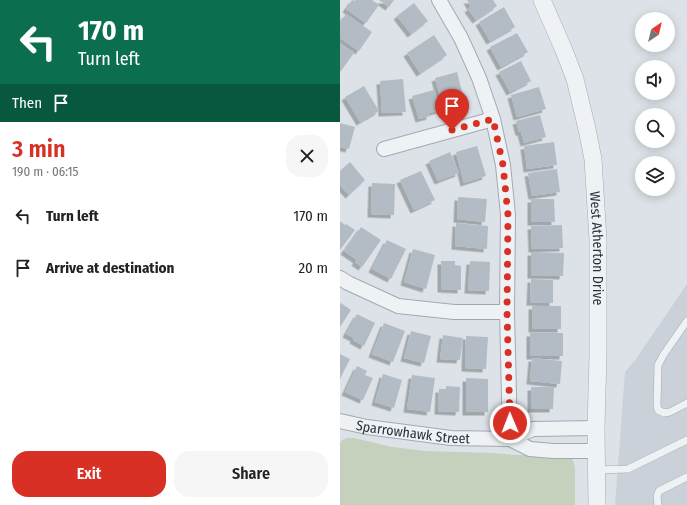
<!DOCTYPE html>
<html lang="en">
<head>
<meta charset="utf-8">
<style>
  body { margin:0; font-family:"Fira Sans Condensed",sans-serif; background:#f6f6f6; color:#222; height:100vh; display:flex; flex-direction:column; font-size:15px; white-space:nowrap }
  * { box-sizing:border-box; margin:0 }
  p { font-size:13px; color:#767676 }
  .icon { flex:none; width:22px; height:22px; fill:none; stroke:currentColor; stroke-width:2; stroke-linecap:round; stroke-linejoin:round }
  .map { position:relative; flex:1; overflow:hidden }
  .panel { display:flex; flex-direction:column; background:#fff; width:340px }
  .panel>* { flex:none }
  .banner { background:#0b6e4f; color:#fff; overflow:hidden }
  .needle { width:26px; rotate:35deg }
  .buttons { position:absolute; left:295px; top:12px; display:grid; gap:8px }
  .buttons a { display:grid; place-items:center; width:40px; height:40px; border-radius:50%; background:#fff; box-shadow:0 2px 10px #0003; font-size:20px }
  .pin { position:absolute; display:grid; place-items:center; width:34px; height:34px; color:#fff; margin:-41px -17px; border-radius:50% 50% 50% 0; rotate:-45deg; box-shadow:0 0 4px #0007 }
  .pin .icon { rotate:45deg }
  .me { position:absolute; width:44px; margin:-22px; rotate:359deg; stroke-linejoin:round; filter:drop-shadow(0 0 3px #0008) }
  .turn { display:flex; align-items:center; gap:14px; height:84px; padding:0 12px; font-size:18px }
  .turn .icon { width:52px; height:52px; stroke-width:2.5 }
  .turn b { display:block; font-size:28px; line-height:34px }
  .then { display:flex; align-items:center; height:38px; padding:0 12px; background:#0003; gap:8px; font-size:15px }
  .round { display:grid; place-items:center; flex:none; width:42px; height:42px; border-radius:16px; background:#f6f6f6 }
  .overview { display:flex; align-items:center; justify-content:space-between; height:68px; padding:0 12px }
  h1 { font-size:24px; font-weight:600; line-height:30px; color:#d93025 }
  .primary-button { display:flex; gap:8px; margin-top:auto; padding:8px 12px }
  .primary-button a { flex:1; height:46px; border-radius:16px; background:#d93025; color:#fff; font-size:16px; font-weight:600; line-height:46px; text-align:center }
  .primary-button a+a { background:#f6f6f6; color:#222 }
  ul { padding:0; list-style:none }
  li { display:flex; align-items:center; gap:12px; height:52px; padding:0 12px }
  li div { flex:1 }
  li b { display:block; font-size:15px }
  li em { font-style:normal }
  main { display:flex; flex:1; min-height:0 }
  .map>svg:first-child { display:block }
</style>
</head>
<body>
<main>
<section class="panel">
<div class="banner">
<div class="turn"><svg class="icon" aria-label="left" viewBox="0 0 24 24"><path d="M17 20v-9H6M10 6l-5 5 5 5"/></svg><div><b>170 m</b>Turn left</div></div>
<div class="then">Then<svg class="icon" aria-label="arrive" viewBox="0 0 24 24"><path d="M6 21V4h12l-3 4 3 4H6"/></svg></div>
</div>
<div class="overview"><div><h1>3 min</h1><p>190 m · 06:15</p></div><a class="round"><svg class="icon" aria-label="close" viewBox="0 0 24 24"><path d="M6 6l12 12M18 6L6 18"/></svg></a></div>
<ul>
<li><svg class="icon" aria-label="left" viewBox="0 0 24 24"><path d="M17 20v-9H6M10 6l-5 5 5 5"/></svg><div><b>Turn left</b></div><em>170 m</em></li>
<li><svg class="icon" aria-label="arrive" viewBox="0 0 24 24"><path d="M6 21V4h12l-3 4 3 4H6"/></svg><div><b>Arrive at destination</b></div><em>20 m</em></li>
</ul>
<div class="primary-button"><a>Exit</a><a>Share</a></div>
</section>
<div class="map">
<svg width="347" height="505" viewBox="0 0 347 505">
  <defs>
    <filter id="shadow"><feDropShadow dx="-3.5" dy="3.5" stdDeviation="0" flood-color="#0004"/></filter>
  </defs>
  <rect width="100%" height="100%" fill="#dce2e7"/>
  <path fill="#cad1d9" d="M347,284V505H275L285,372L296,359Z"/>
  <path fill="#c5d1bd" d="M7,438H14L52,447L86,451L152,453L175,455H226L233,460L235,467V505H0V443L2,440Z"/>
  <path fill="#b3bcc4" filter="url(#shadow)" d="M12,0L15,1V0H32L39,5L26,23L6,9Z
    M39,0H54L49,7Z
    M127,0H153L157,6L136,20L128,9L131,7Z
    M74,3L88,21L71,34L57,16Z
    M164,7L175,27L150,41L139,22Z
    M6,14L32,32L19,51L0,38V22Z
    M177,33L188,52L161,67L150,47Z
    M94,35L107,55L80,73L67,53Z
    M0,43L14,53L1,71H0Z
    M181,61L191,81L170,92L159,72Z
    M117,72L125,104L104,110L95,78Z
    M63,79L66,112L42,113L40,81Z
    M24,86L39,111L20,122L5,97Z
    M199,87L206,109L177,117L171,95Z
    M94,90L100,110L90,113V116L79,119L72,96Z
    M200,115L206,137L184,143L181,132H179L176,121Z
    M0,123L15,127L9,149L0,147Z
    M214,142L217,165L187,169L184,146Z
    M137,146L146,176L124,183L116,152Z
    M110,152L119,173L98,181L89,161Z
    M10,162L25,180L9,195L0,185V171Z
    M217,169L220,192L192,196L188,173Z
    M81,171L95,200L74,210L60,180Z
    M32,183L55,184L54,215L31,214Z
    M118,197L147,199L145,222L117,219Z
    M191,199H214L215,222H191Z
    M0,221L5,225L6,224L15,230L0,250Z
    M116,223L148,226L147,249L115,246Z
    M222,225L223,248L192,249L191,226Z
    M21,227L41,240L22,267L15,262L17,260L4,251Z
    M47,240L66,249L51,279L32,269Z
    M73,249L95,255L86,289L64,282Z
    M191,252L224,253L223,276L191,275Z
    M101,261H115V265L121,266V290L101,289Z
    M130,261L150,262L149,291L128,290Z
    M191,279L213,280V303L190,302Z
    M1,303L11,310L0,327V304Z
    M192,306H221V329H192Z
    M17,314L35,323L24,346L13,340L14,338L6,334Z
    M44,323L65,331L53,362L32,354Z
    M71,331L91,336L84,363L64,358Z
    M190,333H223V356H190Z
    M103,335L123,338L120,360L100,359Z
    M126,336L148,337L146,369L125,368Z
    M0,354L10,359L0,379Z
    M192,358L222,361L220,384L190,381Z
    M17,366L27,371L25,375L33,378L23,400L5,392Z
    M43,374L62,380L54,408L35,402Z
    M72,375L95,378L90,412L67,409Z
    M126,378L148,379V412H126Z
    M106,386L120,387L119,412L98,411L99,389H106Z
    M191,387H214L213,409H191Z"/>
  <g fill="none" stroke-linecap="round" stroke-linejoin="round">
    <defs>
      <path id="service" d="M347,321L324,354L318,365L317,405L318,410L324,413L330,412L347,403
        M257,470L288,469L347,440
        M318,505L317,496L319,491L347,477"/>
      <g id="minor">
        <path d="M44,149L153,119"/>
        <path d="M0,278L8,283L58,306L114,312H167L168,215L163,165L153,119L139,78L121,38L99,0"/>
        <path id="s1" d="M0,421L27,427L111,438L170,439L167,312"/>
        <path d="M256,428L193,429L170,439L190,449L213,451H257"/>
      </g>
      <g id="tertiary">
        <path id="s2" d="M202,0L223,48L235,79L247,129L253,159L258,240V355L256,428L257,505"/>
      </g>
    </defs>
    <use href="#service" stroke="#a2aab1" stroke-width="8"/>
    <use href="#minor" stroke="#a2aab1" stroke-width="16"/>
    <use href="#tertiary" stroke="#a2aab1" stroke-width="18"/>
    <use href="#service" stroke="#eff2f5" stroke-width="7"/>
    <use href="#minor" stroke="#eff2f5" stroke-width="14"/>
    <use href="#tertiary" stroke="#eff2f5" stroke-width="17"/>
  </g>
  <g fill="none" stroke-linecap="round" stroke-linejoin="round">
    <path stroke="#d93025" stroke-width="7" stroke-dasharray="0 12.6" d="M112,130L153,119L163,165L168,215L167,312L170,423"/>
  </g>
  <g text-anchor="middle" stroke-width="3" stroke-linejoin="round" paint-order="stroke">
    <g font-size="14" fill="#26323d" stroke="#ebf1f4">
      <text dy="5" stroke="none"><textPath href="#s2" startOffset="257">West Atherton Drive</textPath></text>
      <text dy="5" stroke="none"><textPath href="#s1" startOffset="74">Sparrowhawk Street</textPath></text>
    </g>
  </g>
</svg>
<div class="buttons">
<a><svg class="needle" viewBox="-14 -14 28 28"><path d="M0-13l5 13h-10z" fill="#e53935"/><path d="M0 13l5-13h-10z" fill="#767676"/></svg></a>
<a><svg class="icon" aria-label="sound" viewBox="0 0 24 24"><path d="M4 9h4l5-4v14l-5-4H4zM17 9q2 3 0 6"/></svg></a>
<a><svg class="icon" aria-label="search" viewBox="0 0 24 24"><circle cx="10" cy="10" r="6"/><path d="M15 15l6 6"/></svg></a>
<a><svg class="icon" aria-label="layers" viewBox="0 0 24 24"><path d="M12 4l9 5-9 5-9-5zM3 14l9 5 9-5"/></svg></a>
</div>
<div class="pin" style="left:112px;top:130px;background:#d93025"><svg class="icon" aria-label="arrive" viewBox="0 0 24 24"><path d="M6 21V4h12l-3 4 3 4H6"/></svg></div>
<svg class="me" style="left:170px;top:423px" viewBox="-20 -20 40 40"><circle r="17" fill="#d93025" stroke="#fff" stroke-width="3"/><path d="M0-11L8 9 0 5-8 9z" fill="#fff"/></svg>
</div>
</main>
</body>
</html>
